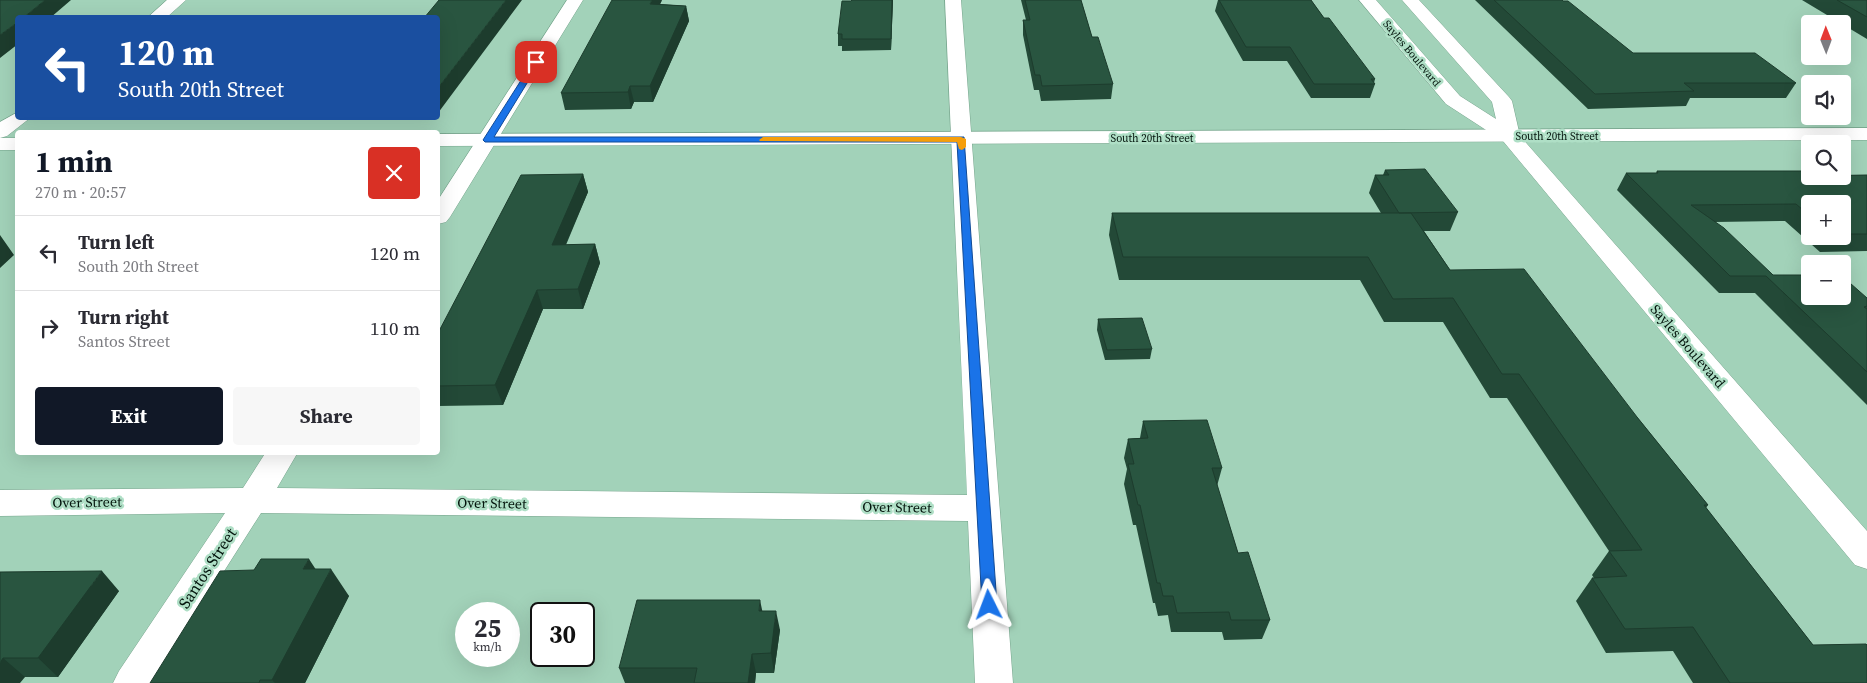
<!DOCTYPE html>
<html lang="en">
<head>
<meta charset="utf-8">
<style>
  body { margin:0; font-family:"Source Serif 4",serif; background:#f7f7f7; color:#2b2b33; height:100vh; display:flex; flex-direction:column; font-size:19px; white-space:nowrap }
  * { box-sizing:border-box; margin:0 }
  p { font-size:16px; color:#7c7c81 }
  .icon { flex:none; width:28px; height:28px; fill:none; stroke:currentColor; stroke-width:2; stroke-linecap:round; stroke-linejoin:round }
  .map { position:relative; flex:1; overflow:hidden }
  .side { position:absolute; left:15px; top:130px; width:425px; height:325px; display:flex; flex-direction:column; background:#fff; border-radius:5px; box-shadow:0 5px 20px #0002 }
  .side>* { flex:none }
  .banner { position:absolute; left:15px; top:15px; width:425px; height:105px; border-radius:5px; box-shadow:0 5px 20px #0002; background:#1a4fa0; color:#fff; overflow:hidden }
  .needle { width:32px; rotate:359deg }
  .tools { position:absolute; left:1801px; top:15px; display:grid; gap:10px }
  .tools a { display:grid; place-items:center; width:50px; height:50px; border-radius:5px; background:#fff; box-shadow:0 5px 20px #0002; font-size:25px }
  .speed { position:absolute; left:455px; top:602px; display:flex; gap:10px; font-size:25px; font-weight:700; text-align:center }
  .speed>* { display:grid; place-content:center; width:65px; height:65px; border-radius:50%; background:#fff; box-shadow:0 5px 20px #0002; line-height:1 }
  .speed small { font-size:12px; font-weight:400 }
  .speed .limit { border:2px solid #111; border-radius:8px; background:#fff; color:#111 }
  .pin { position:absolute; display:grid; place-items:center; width:42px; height:42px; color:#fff; margin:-21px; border-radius:10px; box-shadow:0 2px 8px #0006 }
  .me { position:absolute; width:55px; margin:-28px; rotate:357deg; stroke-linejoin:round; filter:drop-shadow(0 0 4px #0008) }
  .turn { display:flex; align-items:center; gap:18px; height:105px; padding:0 20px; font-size:22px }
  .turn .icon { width:65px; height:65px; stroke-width:2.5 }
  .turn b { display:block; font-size:35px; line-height:42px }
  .round { display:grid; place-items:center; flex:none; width:52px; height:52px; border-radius:5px; background:#f7f7f7 }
  .summary { display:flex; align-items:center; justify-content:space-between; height:85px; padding:0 20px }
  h1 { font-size:30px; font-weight:700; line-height:38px; color:#111827 }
  .button { display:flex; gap:10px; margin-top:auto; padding:10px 20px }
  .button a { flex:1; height:58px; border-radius:5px; background:#111827; color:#fff; font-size:20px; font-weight:700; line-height:58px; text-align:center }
  .button a+a { background:#f7f7f7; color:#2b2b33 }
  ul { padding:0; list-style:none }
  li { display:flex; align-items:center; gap:15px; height:75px; padding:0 20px; border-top:1px solid #e1e1e2 }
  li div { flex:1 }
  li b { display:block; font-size:19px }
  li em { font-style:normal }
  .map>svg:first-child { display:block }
</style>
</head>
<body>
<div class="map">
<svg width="1867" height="683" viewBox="0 0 1867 683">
  <rect width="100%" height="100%" fill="#a2d2b9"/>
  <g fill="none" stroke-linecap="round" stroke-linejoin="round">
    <defs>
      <path id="minor" d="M167,0H186L166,18H147Z
        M567,0H583L450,217L446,222L438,224V200Z
        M945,0H961L1013,683H975L968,521L261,513L153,683H113L119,671L225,513L0,516V490L243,488L266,452H298L277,488L967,495Z
        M18,112V118H30L7,136L0,138V122Z"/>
      <path id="tertiary" d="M1867,128V140L438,146V134Z
        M0,138H18V150H0Z"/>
      <path id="secondary" d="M1359,0H1376L1460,96L1496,119L1492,102L1402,0H1419L1509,97L1512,101L1520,136L1867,531V569L1855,565L1503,141L1446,104Z"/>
    </defs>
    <use href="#minor" stroke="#77a58d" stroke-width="1"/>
    <use href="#tertiary" stroke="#77a58d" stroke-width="1"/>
    <use href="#secondary" stroke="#77a58d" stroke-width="1"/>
    <use href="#minor" fill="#fff" fill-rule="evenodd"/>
    <use href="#tertiary" fill="#fff" fill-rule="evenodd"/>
    <use href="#secondary" fill="#fff" fill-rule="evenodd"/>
  </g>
  <path fill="#234937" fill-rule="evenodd" d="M662,0L660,4L686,6L689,21L653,102H634L631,109L565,110L561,93Z
    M852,0H893L891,50L842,51V46H838V34Z
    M1021,0H1081L1092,37L1113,84L1111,99L1041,101L1039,90H1034L1023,35V20H1026Z
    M1218,0H1311L1324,18L1375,79L1374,83L1375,84L1370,98H1311L1287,61H1243L1215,11Z
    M1475,0H1562L1633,53L1796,83L1786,98H1690L1686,106L1588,109Z
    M1802,0H1867V39Z
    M368,118H425L424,119H368Z
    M1385,170L1458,212L1450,231H1424L1450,270L1637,417L1708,505L1706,508L1813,645L1867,683H1693L1673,651L1606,653L1576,601L1592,578H1594L1592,575L1609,551L1507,398H1490L1443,322H1384L1360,280H1119L1109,235L1112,213H1381L1369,193L1375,175H1383Z
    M1657,171L1810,176L1867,175V251L1820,252L1785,221L1715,222L1773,275L1867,298V405L1755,293H1719L1617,190L1626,173H1656ZM1810,204H1842V236H1810Z
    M583,174L588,192L566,245L595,244L600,263L583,309H543L503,405L438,406V333Z
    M1098,319L1152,349L1150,359L1105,360L1097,330Z
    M1143,421L1222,468L1217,486L1238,553L1270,620L1262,639L1224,640L1222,632H1171L1168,615L1158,616L1155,603H1153L1136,525H1133L1124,484L1127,469L1124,458L1128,439L1140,438Z
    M316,569L349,596L305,683H150Z
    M4,572L119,591L58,677H25L0,683Z
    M762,611L780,630L774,673H756L755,683H625L619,668Z"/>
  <path fill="#1d3c2d" d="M45,0H71L50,18H23Z
    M506,0H522L438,113V88Z
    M652,0H662L653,19L650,4Z
    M892,0H893L891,50V39Z
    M686,6L689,21L653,102L650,86Z
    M18,22V44L0,58V35Z
    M630,86L634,102L631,109L628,92Z
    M583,174L588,192L557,264L552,245Z
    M0,235L14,255L0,268Z
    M595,244L600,263L583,309L578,289Z
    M537,290L543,309L503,405L495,385Z
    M309,559L324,582L331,569L349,596L305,683H275L272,680L303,569Z
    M102,571L119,591L58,677L38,658Z
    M760,600L764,619L759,611Z
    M776,611L780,630L774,673L771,653Z
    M752,654L756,673L755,683H748Z
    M3,658L25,677L20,683H0V663Z"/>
  <path fill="#295540" stroke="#1d3c2d" d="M0,0H45L23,18H18V22L0,35Z
    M439,0H506L438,88V18H424Z
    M612,0H652L650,4L686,6L650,86H630L628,92L561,93Z
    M852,0H892L891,39H842V34H838L842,1H851Z
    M1025,0H1081L1092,37H1098L1113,84L1042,86L1040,75H1035L1023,20H1030Z
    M1219,0H1311L1324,18H1329L1375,79H1371L1375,84H1314L1290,47H1246Z
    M1494,0H1562L1563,1H1568L1633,53H1755L1796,83H1684L1694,91L1595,94Z
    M1837,0H1867V17Z
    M1425,169L1458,212L1399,213L1375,175H1389L1385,170Z
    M1657,171H1810V176L1867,175V234H1842V204H1810V216L1796,204L1691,205L1724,228L1773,275H1810V296H1842V276L1867,298V306L1864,307L1867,309V372L1766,276H1730L1626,173H1658Z
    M583,174L552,245L595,244L578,289L537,290L495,385L438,386V333L521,175Z
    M1112,213H1411L1450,270L1524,269L1637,417L1708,505H1704L1813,645L1866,644L1867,645V683H1730L1693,627L1625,629L1592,578L1627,576L1609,551L1642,550L1519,374H1502L1453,298L1393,299L1368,257H1123Z
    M1142,318L1152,349L1107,350L1098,319Z
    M1207,420L1222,468H1212L1238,553L1248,552L1270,620H1231L1229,612L1177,613L1173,596H1163L1160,583H1157L1140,505H1138L1128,464H1134L1128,439L1148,438L1143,421Z
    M261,559H309L303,569H331L272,680H260L259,683H150L220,571L254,570Z
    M102,571L38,658H3L0,663V572Z
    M637,600H760L759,611H776L771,653L752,654L748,683H694L697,668H619Z"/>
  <path fill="#1a73e8" stroke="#114b97" d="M534,60L540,62L494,137H964L997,605L994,610L989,611L984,610L982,605L957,142H485L483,140Z"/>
  <path fill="#f59e0b" d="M763,137H961L966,139V147L962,150L959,149L957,142L760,141L759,140Z"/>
  <g text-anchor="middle" stroke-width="5" stroke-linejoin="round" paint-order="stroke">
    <g font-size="11" fill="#03140c" stroke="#afdfc6">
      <text transform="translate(1412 53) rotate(50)" y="4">Sayles Boulevard</text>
      <text x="1557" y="140">South 20th Street</text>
      <text x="1152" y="142">South 20th Street</text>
    </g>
    <g font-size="14" fill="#03140c" stroke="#afdfc6">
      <text transform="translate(1688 346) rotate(49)" y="5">Sayles Boulevard</text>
      <text transform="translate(87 502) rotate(-1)" y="5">Over Street</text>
      <text transform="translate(492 503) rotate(1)" y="5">Over Street</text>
      <text transform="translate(897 507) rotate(1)" y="5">Over Street</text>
    </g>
    <g font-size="16" fill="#03140c" stroke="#afdfc6">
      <text transform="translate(207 568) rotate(-57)" y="6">Santos Street</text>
    </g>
  </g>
</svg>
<div class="tools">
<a><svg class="needle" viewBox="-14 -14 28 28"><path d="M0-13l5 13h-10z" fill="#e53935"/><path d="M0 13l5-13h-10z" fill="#7c7c81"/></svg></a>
<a><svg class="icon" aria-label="sound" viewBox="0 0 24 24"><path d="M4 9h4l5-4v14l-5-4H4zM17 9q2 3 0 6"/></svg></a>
<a><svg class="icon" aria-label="search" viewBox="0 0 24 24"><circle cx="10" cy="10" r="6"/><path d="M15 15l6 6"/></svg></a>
<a>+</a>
<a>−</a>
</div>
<div class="speed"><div>25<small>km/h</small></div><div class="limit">30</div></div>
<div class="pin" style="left:536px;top:62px;background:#d93025"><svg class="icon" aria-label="arrive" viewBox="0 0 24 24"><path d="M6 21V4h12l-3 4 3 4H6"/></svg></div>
<svg class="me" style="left:989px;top:605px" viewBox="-20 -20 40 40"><path d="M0-17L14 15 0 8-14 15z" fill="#1a73e8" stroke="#fff" stroke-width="4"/></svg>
<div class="banner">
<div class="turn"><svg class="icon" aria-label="left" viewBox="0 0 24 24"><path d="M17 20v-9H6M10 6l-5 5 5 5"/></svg><div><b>120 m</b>South 20th Street</div></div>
</div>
<section class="side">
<div class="summary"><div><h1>1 min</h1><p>270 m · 20:57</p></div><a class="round" style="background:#d93025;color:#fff"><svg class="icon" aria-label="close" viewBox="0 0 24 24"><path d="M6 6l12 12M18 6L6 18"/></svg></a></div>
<ul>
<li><svg class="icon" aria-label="left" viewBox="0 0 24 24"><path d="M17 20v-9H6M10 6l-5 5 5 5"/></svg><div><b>Turn left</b><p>South 20th Street</p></div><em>120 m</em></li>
<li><svg class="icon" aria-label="right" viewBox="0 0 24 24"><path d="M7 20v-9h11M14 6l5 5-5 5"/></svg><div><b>Turn right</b><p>Santos Street</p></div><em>110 m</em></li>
</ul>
<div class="button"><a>Exit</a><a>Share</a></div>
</section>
</div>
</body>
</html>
